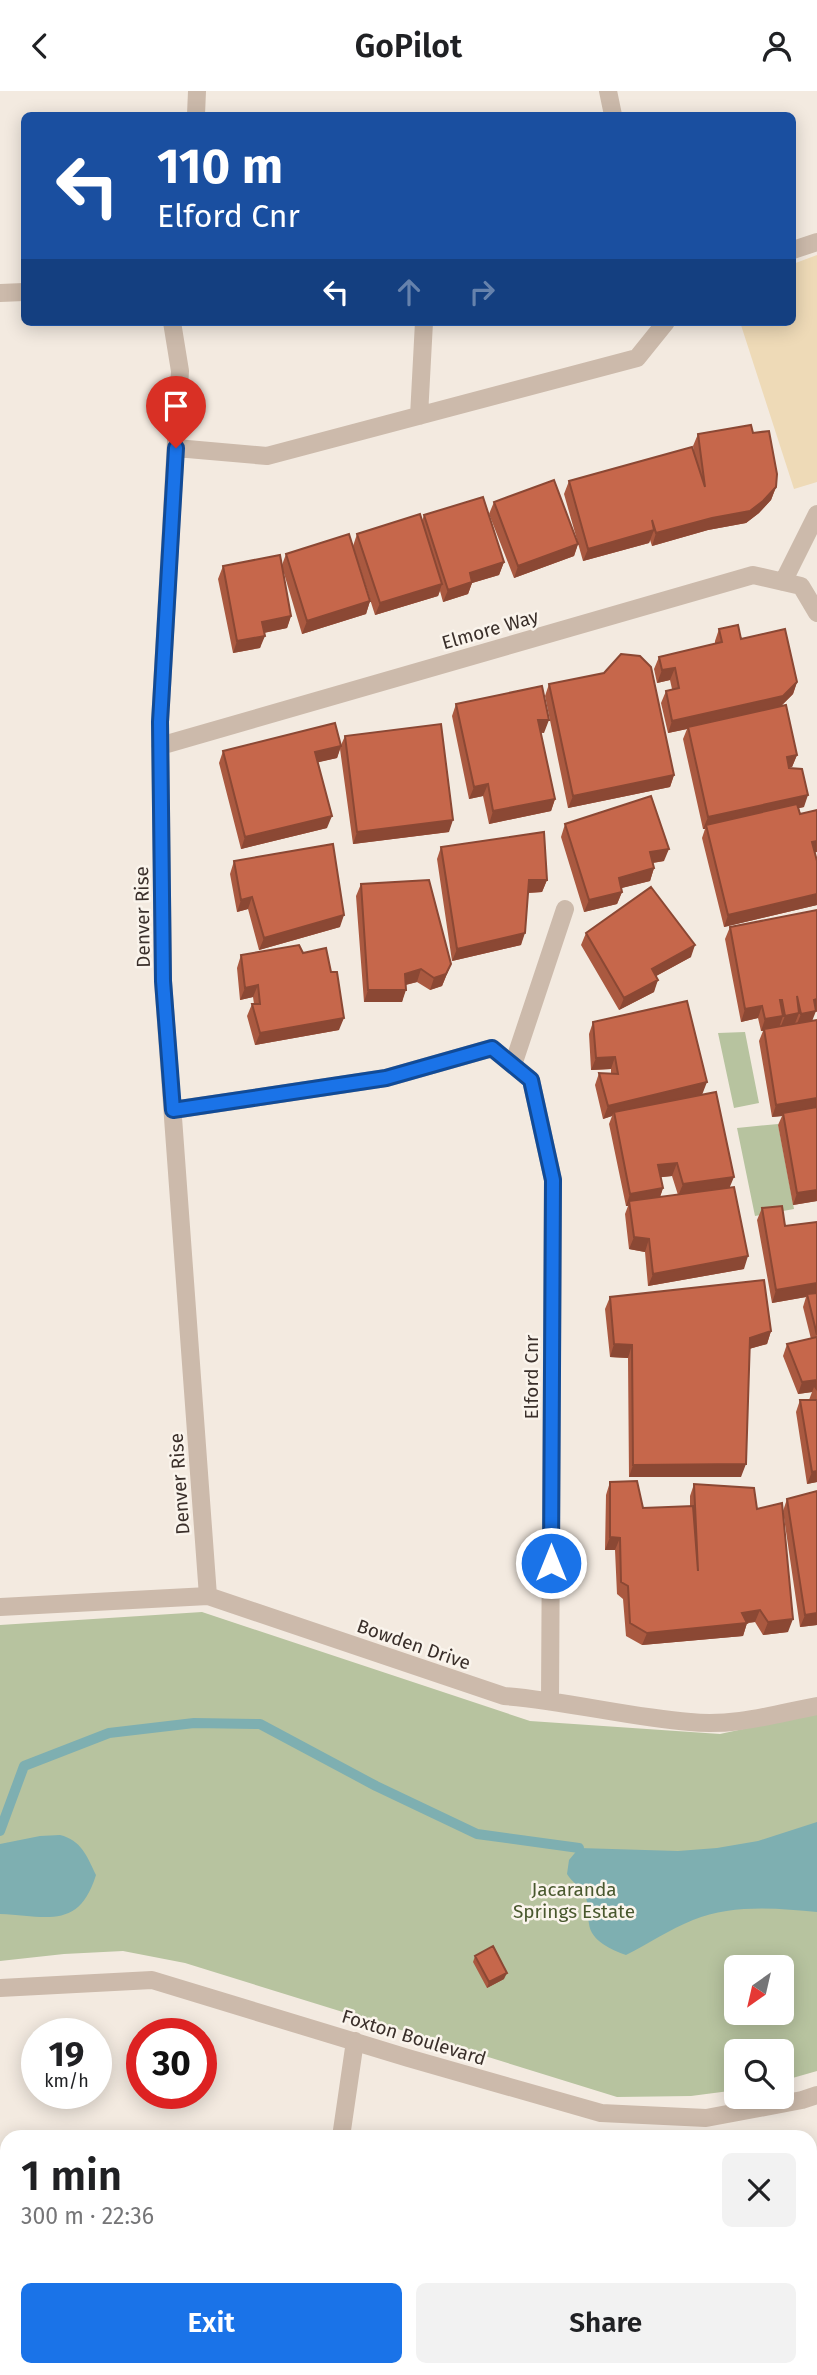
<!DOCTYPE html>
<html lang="en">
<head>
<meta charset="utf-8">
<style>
  body { margin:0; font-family:"Fira Sans",sans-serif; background:#f2f2f2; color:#202124; height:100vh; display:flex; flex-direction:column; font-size:26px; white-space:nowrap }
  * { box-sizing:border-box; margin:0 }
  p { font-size:23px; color:#757577 }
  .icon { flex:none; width:38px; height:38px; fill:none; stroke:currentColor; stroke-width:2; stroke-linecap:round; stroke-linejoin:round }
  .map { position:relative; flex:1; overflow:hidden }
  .details { position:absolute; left:0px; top:2039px; width:817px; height:247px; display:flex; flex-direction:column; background:#fff; border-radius:21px 21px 0 0; box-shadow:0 4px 18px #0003 }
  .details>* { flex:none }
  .guide { position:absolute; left:21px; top:21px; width:775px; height:214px; border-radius:10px; box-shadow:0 4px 18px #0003; background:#1a4fa0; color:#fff; overflow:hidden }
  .needle { width:46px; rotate:214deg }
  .tools { position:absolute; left:724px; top:1864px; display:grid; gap:14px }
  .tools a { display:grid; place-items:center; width:70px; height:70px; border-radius:10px; background:#fff; box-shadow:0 4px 18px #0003; font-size:35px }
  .speed { position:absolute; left:21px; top:1927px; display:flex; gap:14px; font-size:35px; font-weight:700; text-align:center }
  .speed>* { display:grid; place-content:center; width:91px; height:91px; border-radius:50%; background:#fff; box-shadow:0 4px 18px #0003; line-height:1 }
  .speed small { font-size:18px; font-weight:400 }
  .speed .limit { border:10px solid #d22; background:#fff; color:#111 }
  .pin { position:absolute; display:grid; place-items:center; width:60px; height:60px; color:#fff; margin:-72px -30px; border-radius:50% 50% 50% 0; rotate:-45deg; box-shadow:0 0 7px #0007 }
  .pin .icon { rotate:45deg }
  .me { position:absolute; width:77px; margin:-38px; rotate:0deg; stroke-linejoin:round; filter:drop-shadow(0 0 5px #0008) }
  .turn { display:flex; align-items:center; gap:24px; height:147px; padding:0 21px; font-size:32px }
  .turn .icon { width:91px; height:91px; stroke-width:2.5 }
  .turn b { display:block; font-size:49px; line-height:60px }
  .lanes { display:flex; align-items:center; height:66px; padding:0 21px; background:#0003; justify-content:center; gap:35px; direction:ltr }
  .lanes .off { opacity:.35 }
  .round { display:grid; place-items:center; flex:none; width:74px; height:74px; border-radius:10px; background:#f2f2f2 }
  .head { display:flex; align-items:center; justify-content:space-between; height:119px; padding:0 21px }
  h1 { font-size:42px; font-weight:600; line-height:52px }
  .primary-button { display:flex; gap:14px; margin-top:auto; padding:14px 21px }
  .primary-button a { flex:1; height:80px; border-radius:10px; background:#1a73e8; color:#fff; font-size:28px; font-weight:600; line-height:80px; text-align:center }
  .primary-button a+a { background:#f2f2f2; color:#202124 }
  header { display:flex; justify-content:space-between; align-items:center; height:91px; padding:0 21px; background:#fff; font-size:32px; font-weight:600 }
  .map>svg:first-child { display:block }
</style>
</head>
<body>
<header><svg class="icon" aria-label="back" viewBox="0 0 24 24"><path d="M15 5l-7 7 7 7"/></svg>GoPilot<svg class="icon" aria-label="person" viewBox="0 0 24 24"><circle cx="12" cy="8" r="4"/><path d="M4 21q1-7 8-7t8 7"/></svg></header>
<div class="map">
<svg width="817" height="2284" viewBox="0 0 817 2284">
  <rect width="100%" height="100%" fill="#f3eae0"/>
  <path fill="#b7c39f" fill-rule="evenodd" d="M745,941L759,1012L734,1017L718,942Z
    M778,1033L794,1118L755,1125L737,1037Z
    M202,1521L530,1630L720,1643L817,1622V1980L782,1990V1960H737V1999L691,2005L617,2006L185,1872L123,1860L64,1863L0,1870V1534ZM737,1876H782V1922H737Z"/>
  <path fill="#eedab7" d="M817,164V391L794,398L740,231H793V173Z"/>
  <path fill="#7eafb1" d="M817,1731V1821C777,1817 732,1813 693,1829C670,1838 648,1853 626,1864C612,1859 591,1850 589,1833C587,1823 590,1815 585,1805C581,1797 572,1791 567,1783L569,1769L579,1757L678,1760L717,1757L758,1750Z
    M60,1744C81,1749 87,1765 96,1784C79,1839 47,1825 0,1823V1753L40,1745Z"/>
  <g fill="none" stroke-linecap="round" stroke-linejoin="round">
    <path stroke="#7eafb1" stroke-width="10" d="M0,1740L24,1675L109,1642L194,1632L260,1633L376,1695L477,1743L579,1757"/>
    <path stroke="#ccbaab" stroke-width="18" d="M608,0L613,24
      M196,24L197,0
      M793,159L817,151
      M0,202L24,201
      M172,231L180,280L160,631L163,890L208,1505
      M419,325L424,231
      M176,357L267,365L637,267L666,231
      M783,491L817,423
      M160,655L753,484L801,495L817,522
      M513,974L565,818
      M173,1019L386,987L492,957L531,989L553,1089L550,1609
      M0,1516L208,1505L504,1605C567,1610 628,1626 690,1631C733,1636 775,1623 817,1615
      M0,1897L152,1889L408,1967L601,2022L706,2027L802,2009L817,2004
      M341,2046L355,1950
      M336,2278L337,2284"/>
  </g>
  <path fill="#aa5940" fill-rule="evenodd" d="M753,342L776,396L771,409L759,422L746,432L708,439L652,455L650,449L649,452L583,470L564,403L569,390L694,363L693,355L698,343Z
    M494,411L578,453L574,465L514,487L489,423Z
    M424,424L504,471L499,484L472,492L468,503L443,511L440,500L438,505L375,524L353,455L357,443L422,430Z
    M286,463L370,510L366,523L302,543L283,479L291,525L287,537L264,542L260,557L233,562L218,488L223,475L282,474Z
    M719,538L741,548L797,591L793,603L780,616L797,664L792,676L789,677L804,716L799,717L800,723L817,719V761H815L817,770V814L724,836L702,747L705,738H703L683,648L687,638L668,642L661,612L666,600L672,598L670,589L657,592L654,578L659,566L715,553V550Z
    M549,593L674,684L670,696L568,717L545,605Z
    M456,613L544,642H541L555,708L551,720L489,733L483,705L469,708L452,625Z
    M345,645L449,741L353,753L340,658L337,667L318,671L327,737L241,758L219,672L223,660L341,654Z
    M565,733L664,770L653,772L654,777L650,790L621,797L622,801L617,813L584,821L561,746Z
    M441,756L547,789L542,801L528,802L521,854L452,870L437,768Z
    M234,770L340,836L259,859L248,818L237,821L230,783Z
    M361,793L451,873L442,895L430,899L417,891L406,894L402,911H364L356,805Z
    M730,836L812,930L817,929V1110L793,1114L778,1034L782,1025L772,1026L759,950L763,940H761L758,927L741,931L725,848Z
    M586,842L691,866L656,885L654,901L619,919L581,854Z
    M241,864L339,939L255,954L247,925L252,913H254L253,906L240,909L237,877Z
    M593,931L702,1003L730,1096L744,1178L648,1195L645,1161L629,1158L625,1123L628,1115H626L609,1033L612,1025L603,1028L595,994L599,982H611V978L591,979L589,943ZM672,1085L678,1104L660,1106L663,1097L661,1086Z
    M762,1117L785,1135L817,1131V1391L807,1393L796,1321L800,1309H809L812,1301L798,1303L783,1265L787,1253L811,1248L803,1216L806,1206L772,1212L757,1129Z
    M610,1206L771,1240L767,1253L749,1258L741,1386H629L628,1267L610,1266L605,1218Z
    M610,1391L643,1417L690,1415V1405L694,1393L757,1418L788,1541L763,1544L755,1531L747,1532L743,1545L642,1554L626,1545L623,1508L617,1503L615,1459H605L606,1404Z
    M817,1400V1534L800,1536L783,1420L787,1408Z
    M475,1865L504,1888L487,1897L473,1871Z"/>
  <path fill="#8b4834" d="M776,396L771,409L759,422L746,432L708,439L652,455L656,442Z
    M654,439L649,452L583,470L588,458Z
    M578,453L574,465L514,487L518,475Z
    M504,471L499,484L472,492L468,503L443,511L448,499L470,482Z
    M442,493L438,505L375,524L380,512Z
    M370,510L366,523L302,543L307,530Z
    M291,525L287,537L258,543L262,531Z
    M265,545L260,557L233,562L237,550Z
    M675,577L670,589L657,592L662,579Z
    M797,591L793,603L779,617L688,636L687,638L668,642L672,630Z
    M538,629H549L544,642L534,641Z
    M341,655L337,667L311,673L315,661Z
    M797,664L792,676L782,678L787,666Z
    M674,684L670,696L568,717L573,705Z
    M488,693L483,705L469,708L474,696Z
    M808,704L804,716L707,737L706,734L705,738H703L708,726Z
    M555,708L551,720L489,733L493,720Z
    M332,725L327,737L241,758L245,746Z
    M453,729L449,741L353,753L357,741Z
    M817,750V761L808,763L812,751Z
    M669,758L664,770L645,773L650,761Z
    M654,777L650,790L614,799L619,787Z
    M529,789H547L542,801L525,802Z
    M622,801L617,813L584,821L589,809Z
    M817,803V814L724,836L728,824Z
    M252,806L248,818L237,821L241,809Z
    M344,824L340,836L259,859L264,847Z
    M525,842L521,854L452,870L457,858Z
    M695,854L691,866L647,890L652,878Z
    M451,873L442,895L430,899L434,887Z
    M421,878L417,891L400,895L405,883Z
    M658,889L654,901L619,919L624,907Z
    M258,894L253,906L240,909L245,897Z
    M368,899H406L402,911H364Z
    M817,908V920L809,921L814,909Z
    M762,915L758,927L741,931L745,918Z
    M816,920L811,933L796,935L801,923Z
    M799,922L794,935L780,937L785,925Z
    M783,925L779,937L761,940L765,928Z
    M344,927L339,939L255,954L260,942Z
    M615,966L611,978L591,979L596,967Z
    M707,991L702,1004L614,1021L612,1025L603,1028L608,1015Z
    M817,1007V1019L783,1022L782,1025L772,1026L776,1014Z
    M677,1072L672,1085L654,1087L658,1074Z
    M734,1086L729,1098L678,1105L683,1093Z
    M663,1097L659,1109L629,1110L628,1115H626L630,1103Z
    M817,1099V1110L793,1114L797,1102Z
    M634,1146L649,1148L645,1161L629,1158Z
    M748,1165L744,1178L648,1195L653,1183Z
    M817,1192V1204L807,1203L806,1206L772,1212L776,1199Z
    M771,1240L767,1253L745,1259L750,1247Z
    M614,1253L632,1254L628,1267L610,1266Z
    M817,1289V1300L814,1296L812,1301L798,1303L802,1291Z
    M746,1373L741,1386H629L633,1374Z
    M817,1380V1391L807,1393L812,1381Z
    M610,1446L620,1447L615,1459H605Z
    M760,1519L755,1531L747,1532L743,1545L642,1554L647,1542Z
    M817,1522V1534L800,1536L805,1524Z
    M793,1528L788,1541L763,1544L768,1531Z
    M507,1882L504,1888L487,1897L489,1891Z"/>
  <path fill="#c6674b" stroke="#8b4834" stroke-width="2" d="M751,334L753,342L769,340L777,383L776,396L763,410L750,420L712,427L656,442L652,429L654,439L588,458L569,390L692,356L705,396L698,343Z
    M554,389L578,453L518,475L494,411Z
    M483,406L504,471L470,482L472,491L448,499L424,424Z
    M420,423L442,493L380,512L357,443Z
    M349,443L370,510L307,530L286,463Z
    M280,464L291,525L262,531L265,545L237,550L223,475Z
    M738,534L741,548L785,538L797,591L783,605L672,630L666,600L679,597L675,577L662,579L659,566L722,551L719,538Z
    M621,563L640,565L651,576L674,684L573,705L549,593L604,582Z
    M542,595L549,629H538L555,708L493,720L488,693L474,696L456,613Z
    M786,614L797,664L787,666L789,677L802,678L808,704L708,726L688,636Z
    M335,632L341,655L315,661L332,725L245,746L223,660Z
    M441,633L453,729L357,741L345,645Z
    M651,705L669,758L650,761L654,777L619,787L622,801L589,809L565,733Z
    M797,713L800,723L817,719V750L812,751L817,770V803L728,824L706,734Z
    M544,741L547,789H529L525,842L457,858L441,756Z
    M333,753L344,824L264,847L252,806L241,809L234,770Z
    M429,789L451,873L446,883L434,887L421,878L405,883L406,899H368L361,793Z
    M651,796L695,854L652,878L658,889L624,907L586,842Z
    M817,819V908L814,909L816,920L801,923L797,905L799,922L785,925L782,909H780L783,925L765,928L762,915L745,918L730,836Z
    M299,854L303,862L326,857L331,881H337L344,927L260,942L252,913H260L258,894L245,897L241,864Z
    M687,910L707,991L608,1015L599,982L618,983L615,966L596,967L593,931Z
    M817,929V1007L776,1014L764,938Z
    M716,1001L734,1086L683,1093L677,1072L658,1074L663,1097L630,1103L614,1021Z
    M817,1016V1099L797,1102L783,1022Z
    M734,1096L748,1165L653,1183L649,1148L634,1146L629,1110Z
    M782,1115L785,1135L817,1131V1192L776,1199L762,1117Z
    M764,1189L771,1240L750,1247L746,1373L633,1374L632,1254L614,1253L610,1206Z
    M817,1202V1244L807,1203Z
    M817,1246V1289L802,1291L787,1253Z
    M800,1309H817V1380L812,1381Z
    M637,1390L643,1417L693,1415L698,1480L694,1393L754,1397L757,1418L782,1412L793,1528L768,1531L760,1519L742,1522L747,1532L647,1542L630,1532L628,1495L621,1491L620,1447L610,1446V1391Z
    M817,1400V1522L805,1524L787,1408Z
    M493,1855L507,1882L489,1891L475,1865Z"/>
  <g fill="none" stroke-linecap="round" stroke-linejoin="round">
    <defs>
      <path id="route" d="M176,357L160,631L163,890L173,1019L386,987L492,957L531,989L553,1089L551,1472"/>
    </defs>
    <use href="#route" stroke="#114b97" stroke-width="18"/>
    <use href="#route" stroke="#1a73e8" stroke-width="12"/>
  </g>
  <g text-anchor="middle" stroke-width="5" stroke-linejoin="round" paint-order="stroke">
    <g font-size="19" fill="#3a2f2a" stroke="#faf4ec">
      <text transform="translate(490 538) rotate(-16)" y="7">Elmore Way</text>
      <text transform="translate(142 826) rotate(-91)" y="7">Denver Rise</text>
      <text transform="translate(531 1286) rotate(-90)" y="7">Elford Cnr</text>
      <text transform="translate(179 1393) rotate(-94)" y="7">Denver Rise</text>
      <text transform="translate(414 1553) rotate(19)" y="7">Bowden Drive</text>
      <text transform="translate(414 1946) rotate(17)" y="7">Foxton Boulevard</text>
    </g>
    <g font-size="19" fill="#49582e" stroke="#faf4ec">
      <text x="574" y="1805">Jacaranda<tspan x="574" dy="22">Springs Estate</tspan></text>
    </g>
  </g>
</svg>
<div class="tools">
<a><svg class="needle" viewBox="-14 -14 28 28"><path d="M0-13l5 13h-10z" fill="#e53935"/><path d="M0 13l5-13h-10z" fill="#757577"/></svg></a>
<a><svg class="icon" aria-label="search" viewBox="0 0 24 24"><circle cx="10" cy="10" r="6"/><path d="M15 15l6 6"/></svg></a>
</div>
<div class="speed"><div>19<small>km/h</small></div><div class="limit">30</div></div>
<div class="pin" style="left:176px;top:357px;background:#d93025"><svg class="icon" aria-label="arrive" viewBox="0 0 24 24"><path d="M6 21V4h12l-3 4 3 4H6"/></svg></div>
<svg class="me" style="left:551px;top:1472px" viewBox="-20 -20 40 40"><circle r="17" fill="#1a73e8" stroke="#fff" stroke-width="3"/><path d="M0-11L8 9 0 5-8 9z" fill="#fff"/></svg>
<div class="guide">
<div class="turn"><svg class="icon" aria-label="left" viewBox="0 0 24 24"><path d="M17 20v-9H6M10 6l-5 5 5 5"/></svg><div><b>110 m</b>Elford Cnr</div></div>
<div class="lanes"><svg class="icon" aria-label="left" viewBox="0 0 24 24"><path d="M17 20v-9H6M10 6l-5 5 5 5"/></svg><svg class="icon off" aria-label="ahead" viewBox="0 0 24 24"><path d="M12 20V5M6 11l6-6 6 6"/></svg><svg class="icon off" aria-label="right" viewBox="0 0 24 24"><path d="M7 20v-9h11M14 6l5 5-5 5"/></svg></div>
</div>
<section class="details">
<div class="head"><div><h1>1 min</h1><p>300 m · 22:36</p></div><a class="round"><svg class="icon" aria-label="close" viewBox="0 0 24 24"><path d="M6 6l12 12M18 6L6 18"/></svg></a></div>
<div class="primary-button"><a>Exit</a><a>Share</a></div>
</section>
</div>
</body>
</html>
